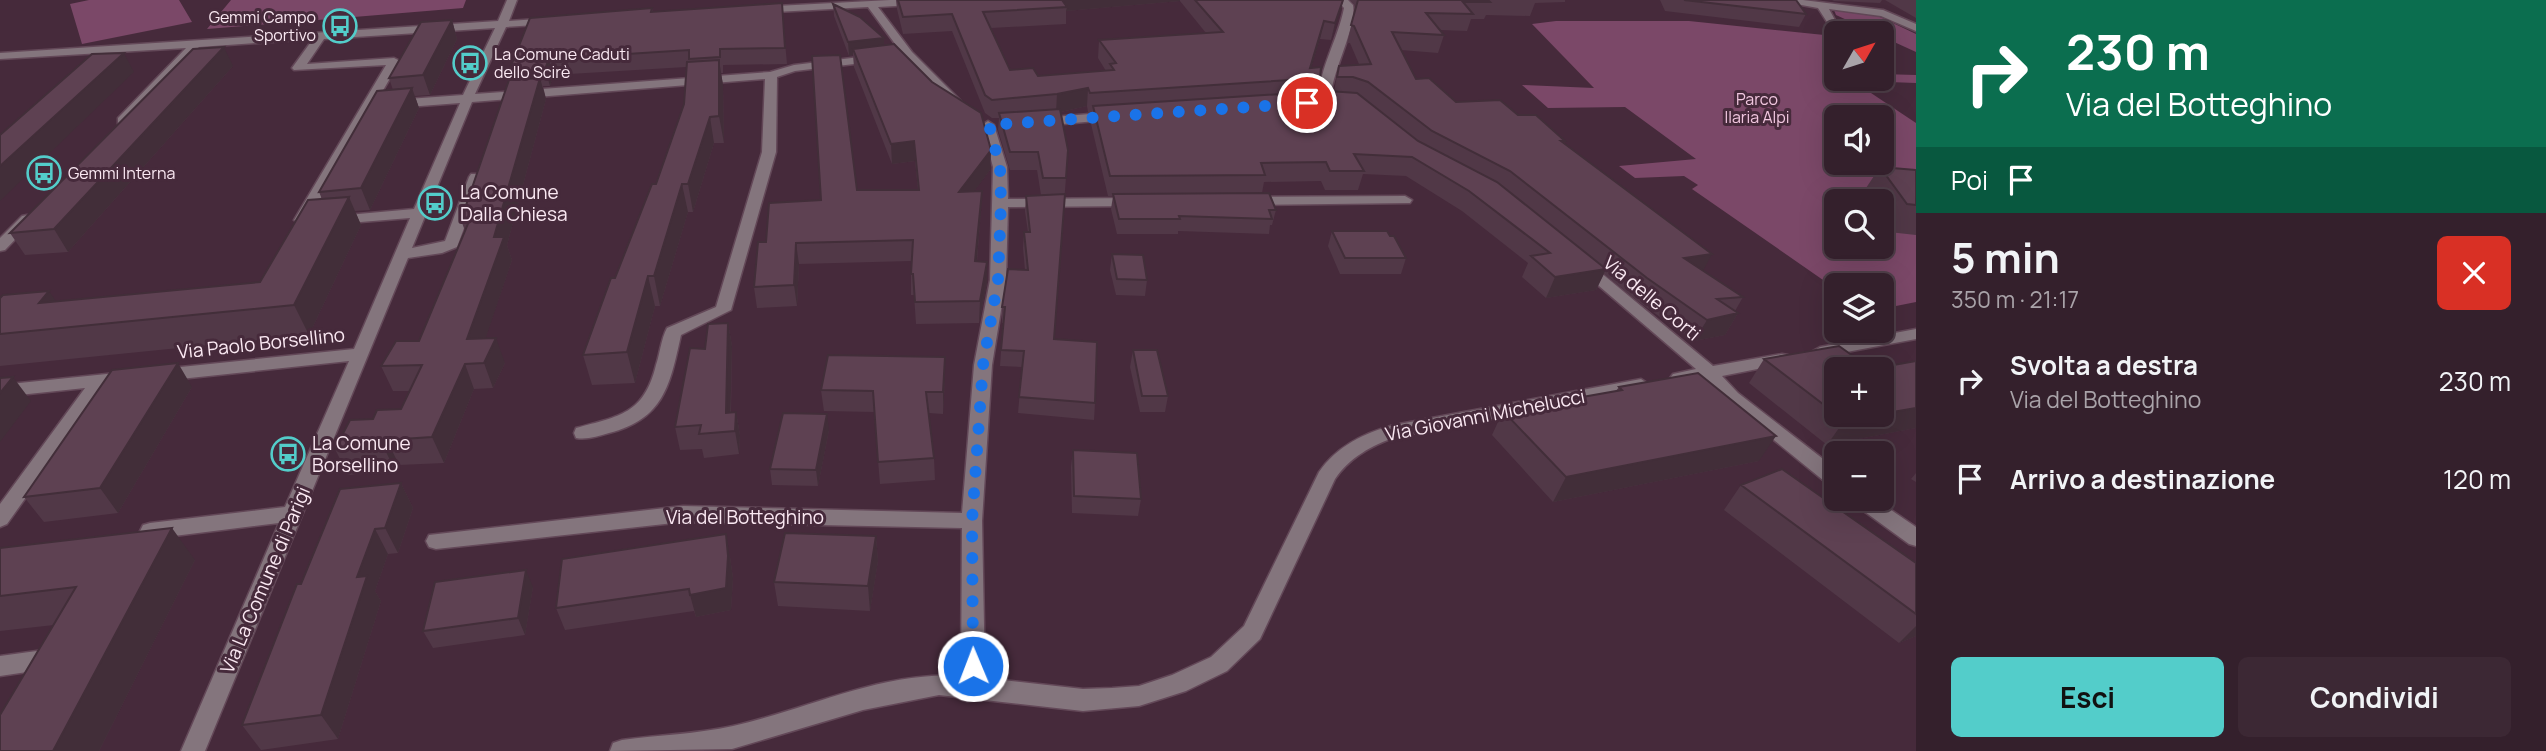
<!DOCTYPE html>
<html lang="it">
<head>
<meta charset="utf-8">
<style>
  body { margin:0; font-family:Manrope,sans-serif; background:#3c2834; color:#f1f3f6; height:100vh; display:flex; flex-direction:column; font-size:26px; white-space:nowrap }
  * { box-sizing:border-box; margin:0 }
  p { font-size:23px; color:#a9a3a9 }
  .icon { flex:none; width:38px; height:38px; fill:none; stroke:currentColor; stroke-width:2; stroke-linecap:round; stroke-linejoin:round }
  .map { position:relative; flex:1; overflow:hidden }
  .panel { display:flex; flex-direction:column; background:#34202c; width:630px }
  .panel>* { flex:none }
  .top-card { background:#0b6e4f; color:#fff; overflow:hidden }
  .needle { width:46px; rotate:51deg }
  .fabs { position:absolute; left:1824px; top:21px; display:grid; gap:14px }
  .fabs a { display:grid; place-items:center; width:70px; height:70px; border-radius:10px; background:#34202c; box-shadow:0 7px 28px #0002,0 0 0 2px #4e3e48; font-size:35px }
  .pin { position:absolute; display:grid; place-items:center; width:60px; height:60px; color:#fff; margin:-30px; border:4px solid #fff; border-radius:50%; box-shadow:0 2px 7px #0007 }
  .me { position:absolute; width:77px; margin:-38px; rotate:359deg; stroke-linejoin:round; filter:drop-shadow(0 0 5px #0008) }
  .turn { display:flex; align-items:center; gap:24px; height:147px; padding:0 35px; font-size:32px }
  .turn .icon { width:91px; height:91px; stroke-width:2.5 }
  .turn b { display:block; font-size:49px; line-height:60px }
  .then { display:flex; align-items:center; height:66px; padding:0 35px; background:#0003; gap:14px; font-size:26px }
  .round { display:grid; place-items:center; flex:none; width:74px; height:74px; border-radius:10px; background:#3c2834 }
  .overview { display:flex; align-items:center; justify-content:space-between; height:119px; padding:0 35px }
  h1 { font-size:42px; font-weight:700; line-height:52px }
  .button { display:flex; gap:14px; margin-top:auto; padding:14px 35px }
  .button a { flex:1; height:80px; border-radius:10px; background:#53cdca; color:#111; font-size:28px; font-weight:700; line-height:80px; text-align:center }
  .button a+a { background:#3c2834; color:#f1f3f6 }
  ul { padding:0; list-style:none }
  li { display:flex; align-items:center; gap:21px; height:98px; padding:0 35px }
  li div { flex:1 }
  li b { display:block; font-size:26px }
  li em { font-style:normal }
  main { display:flex; flex:1; min-height:0 }
  .map>svg:first-child { display:block }
</style>
</head>
<body>
<main>
<div class="map">
<svg width="1916" height="751" viewBox="0 0 1916 751">
  <rect width="100%" height="100%" fill="#462a3b"/>
  <path fill="#7b4868" fill-rule="evenodd" d="M89,0H179L192,22L82,44L70,4Z
    M231,0H466L463,8L207,29Z
    M1834,10L1878,16L1916,34V52L1881,36V33H1875L1836,15Z
    M1556,21H1689L1834,36L1831,62L1836,64V79H1881V74L1916,75V83L1861,81L1859,85L1916,123V302L1881,309V285H1836V289L1692,189L1698,185L1684,176L1635,178L1619,166L1696,159L1625,107L1548,108L1522,85L1594,88L1532,24ZM1836,117H1881V163H1836ZM1836,201H1881V247H1836Z"/>
  <g fill="none" stroke-linecap="round" stroke-linejoin="round">
    <defs>
      <path id="minor" d="M507,0H517L509,21L552,18L557,21L552,24L506,27L475,94L770,72L794,65L901,52L868,7L758,13L753,10L758,7L890,0H953L948,3L878,7L912,52L964,104L954,107L905,58L795,71L777,77L776,152L731,310L681,335C670,385 664,419 609,433C598,436 587,440 576,438L574,433L576,428C620,416 644,414 656,365C660,353 661,339 667,328L716,307L762,152L765,79L472,102L412,248L445,241L469,177L471,174H481L483,177L457,247L442,253L408,258L205,751H181L279,523L150,539L143,537L140,531L143,525L150,523L285,507L349,361L161,381L152,375L161,369L354,349L410,218L336,224L329,220L336,216L414,209L460,103L394,108L388,104L394,100L463,95L495,28L324,39L307,64L394,58L400,61L308,220L301,224L294,220L386,65L294,70L292,68L313,39L199,47L126,124H118V118L186,48L0,59V53L498,21Z
        M1337,0H1348L1353,5C1357,28 1331,72 1330,102L1313,107L1307,103L1318,99C1320,67 1338,39 1344,8Z
        M1774,0H1803L1883,10L1916,24V31L1881,16L1829,9L1842,33H1836V36L1818,8Z
        M1836,51V65H1835L1829,62L1830,54Z
        M1114,112L1118,113V119L1041,126L1035,122L1041,118Z
        M988,121L994,125L1007,167L1008,199L1134,198L1141,202L1134,206L1008,207L1006,280L992,365L982,521L985,678L1083,689L1112,688L1139,686L1172,675L1211,657L1244,626L1319,472C1337,446 1364,433 1394,425L1641,379L1650,385L1641,391L1396,437C1372,445 1349,458 1335,479L1260,639L1227,671L1186,691L1139,706L1083,711L939,695L863,710L732,749L610,751L613,743L622,740C658,735 697,734 733,726C809,709 882,671 961,676L962,528L683,522L436,549L429,547L426,541L429,535L683,506L962,513L974,365L990,280L993,167L982,125Z
        M1405,196L1412,200L1410,203L1250,205L1243,201L1250,197Z
        M27,215L32,216L34,219L32,222L5,250L0,251V238L22,216Z
        M1583,260L1588,262L1713,366L1782,354L1788,355L1791,359L1788,363L1722,376L1738,393L1836,469V487L1829,485L1726,401L1705,379L1679,384L1673,382L1670,378L1673,374L1696,369L1578,268L1575,265L1578,262Z
        M1916,329V339L1820,357L1811,352L1820,347Z
        M126,372L132,374L135,378L132,382L105,386L7,524L0,527V504L85,388L0,397V385Z
        M1851,499H1875L1916,527V546L1909,544L1854,504Z
        M44,650L52,653L56,660L46,677L38,680L30,677L27,672L0,676V656Z"/>
    </defs>
    <use href="#minor" stroke="#634858" stroke-width="3"/>
    <use href="#minor" fill="#84757d" fill-rule="evenodd"/>
  </g>
  <path fill="#513847" fill-rule="evenodd" d="M896,0H1343L1331,40L1320,39L1311,68L1320,78L1317,91H1334L1339,66L1359,64L1350,43H1347L1356,7L1350,0H1565V2L1535,3L1530,16L1486,15L1484,19H1471L1467,31L1440,30L1444,35L1438,53L1401,50L1416,79L1456,102L1518,115L1565,141L1564,143L1703,270L1743,297L1735,311L1738,313L1725,335L1694,341L1636,300L1604,274L1596,290L1546,298L1522,277L1528,263L1462,211L1406,176L1363,174L1358,190H1325L1321,181L1264,182L1262,193L1276,210L1272,225H1270L1269,234L1178,231V234H1117L1111,209L1113,196H1108L1091,124L1092,112H1088L1087,106L1061,112L1068,150L1054,339L1095,403L1094,420L1018,413L1022,367L1000,366L1003,323H1002V307L1025,270L1023,248L1024,232H1028L1025,211L1026,196L1041,195L1037,170H1010L998,130L999,118H992L985,113L952,31L903,34L897,9ZM1180,1L1206,33L1099,40L1098,58L1106,71L1038,76L1010,70L991,28L1066,24V11Z
    M1660,0H1796L1806,14L1799,27L1665,11Z
    M1832,0H1882L1880,3L1834,1Z
    M1885,0H1916V18Z
    M833,4L884,38V45L991,150L990,170L974,191H982L981,211L977,261L987,262V283L979,323L916,324L914,295H911V261L799,264L797,306L757,308L754,287L766,242L821,200L857,190H918L915,161L892,164L854,67L853,55L849,56L834,16Z
    M652,8L653,12L783,19L787,64L723,65V73H721L723,85L724,143H714L693,212H688L660,306H655L635,383L592,385L583,355L656,184L684,104L686,67L553,75L550,86H543L546,99L507,245L512,260L485,339L505,363L493,388L474,389L444,463L399,465L396,472L348,475L335,449L373,419L401,409L410,391H393L381,366L419,341L465,231L461,220L515,80L511,66Z
    M452,20L457,39L430,95L415,96L419,108L370,210L355,211L361,225L309,335L0,366V298L56,301L260,282L322,199L319,192L393,90L389,78Z
    M233,66L68,252L25,255L10,233Z
    M1880,167L1916,170V235L1889,232L1881,222V201H1867L1862,194Z
    M1332,231L1390,236L1406,258L1401,274H1340L1328,246Z
    M1112,254L1147,280L1145,296L1116,295L1110,270Z
    M728,323L732,346L731,412H736L740,435L739,454L704,458L702,449L680,450L675,427L705,349Z
    M1133,350L1168,396L1165,412H1140L1130,367Z
    M945,357V379L943,414L929,413L934,458L935,480L880,484L874,412L824,411L821,390Z
    M1764,359L1836,369V415H1881L1916,361V428L1827,445L1749,383Z
    M192,387L118,513L44,522L24,497Z
    M1619,387L1759,461L1553,502L1492,435L1503,411L1616,391Z
    M829,430L818,486L772,485L770,469Z
    M1073,450L1141,499L1138,516L1072,513L1071,467Z
    M1916,473V482L1911,479Z
    M401,483L413,508L398,553L388,554L375,591L381,601L338,739L261,750L242,725L301,584Z
    M1741,485L1916,563V636L1899,643L1724,510Z
    M876,536L878,561L870,611L778,606L774,582Z
    M0,548L195,560L99,751H0L54,625L0,631Z
    M730,557L733,578L731,610L696,617L694,611L565,630L556,608Z
    M533,587L525,635L433,648L423,631Z"/>
  <path fill="#422e39" d="M1059,0H1180V1L1066,11L1067,7Z
    M1343,0L1341,9L1331,40L1335,23Z
    M452,20L457,39L430,95L423,75Z
    M1324,21L1320,39L1308,79L1310,68Z
    M884,38V51L853,49V55L849,56L848,42Z
    M224,47L233,66L68,252L54,229Z
    M124,53L134,72L0,201V166Z
    M549,59L553,75L550,86L545,69Z
    M719,60L723,85L724,143L719,116Z
    M517,65L515,72L518,82H516L511,66Z
    M540,78L546,99L507,245L512,260L477,364L467,339L494,237Z
    M412,88L419,108L370,210L361,188Z
    M1088,88L1087,106L1056,113L1057,94Z
    M710,117L714,143L693,212L688,184Z
    M914,141L915,161L892,164L891,144Z
    M991,150L990,170L959,212V192Z
    M682,184L688,212L660,306L654,276Z
    M982,191L981,211L975,282V261Z
    M349,197L361,225L309,335L294,305Z
    M796,243L799,264L797,306L794,285Z
    M1712,254L1701,275L1684,258Z
    M987,262V283L979,323L980,301Z
    M1606,269L1596,290L1546,298L1555,277Z
    M648,276L655,306L635,383L627,352Z
    M49,291L69,320L39,303Z
    M1738,313L1725,335L1694,341L1707,320Z
    M728,323L732,346L730,432L726,413Z
    M496,338L505,363L493,388L484,363Z
    M945,357V379L943,414V392Z
    M178,363L192,387L118,513L100,488Z
    M465,364L474,389L444,463L432,437Z
    M13,377L31,401L0,442V393Z
    M1916,408V428L1827,445L1844,421Z
    M736,412L740,435L739,454L735,431Z
    M827,414L829,430L818,486L816,470Z
    M1776,436L1759,461L1553,502L1566,477Z
    M387,440L399,465L396,472L383,446Z
    M401,483L413,508L398,553L385,528Z
    M172,528L195,560L99,751H53Z
    M375,529L388,554L375,591L381,601L338,739L321,715L357,577Z
    M726,534L730,557L733,578L731,610L696,617L690,595Z
    M876,536L878,561L870,611L868,586Z
    M526,570L533,587L525,635L518,618Z
    M1916,626V636L1899,643Z"/>
  <path fill="#5e4152" stroke="#422e39" stroke-width="2" d="M898,0H1062L1067,7L983,12L1010,70L1033,68L1038,76L1114,70L1110,64L1116,63L1099,40L1223,32L1195,0H1343L1335,23L1324,21L1310,68L1321,67L1320,78L1090,93L1088,88L1057,94L992,100L985,95L952,14L903,17Z
    M1358,0H1488L1490,2H1463L1473,14L1426,13L1444,35L1392,32L1416,79L1429,78L1456,102L1500,100L1518,115H1536L1565,141H1561L1712,254L1684,258L1743,297L1717,299L1738,313L1707,320L1647,278L1510,171L1432,131L1368,82L1353,77H1337L1339,66L1371,64L1354,26L1351,25Z
    M1684,0H1796L1806,14Z
    M782,3L785,48L720,49V57L689,59V50L549,59L545,69L515,72L517,65L511,66L530,18L652,8L651,12Z
    M833,4L860,17L884,38L848,42Z
    M452,20L423,75L389,78L421,22Z
    M894,44L932,82L981,113L991,150L959,192L982,191L975,261L987,262L980,301L915,302L913,274H911L913,240L796,243L794,285L754,287L758,242H766L769,203L821,200L812,56L840,55L857,190H919L914,141L891,144L853,49Z
    M224,47L54,229L10,233L193,49Z
    M124,53L0,166V135L92,54Z
    M719,60V116L710,117L688,184H682L654,276H648L627,352L583,355L611,278H615L652,184H656L684,104L687,62Z
    M540,78L494,237H504L467,339L496,338L484,363L465,364L432,437L387,440L383,446L335,449L350,420L373,419L377,410L401,409L422,365L381,366L396,341H419L470,219L461,220L509,80Z
    M412,88L361,188L319,192L377,91Z
    M1328,91L1357,93L1418,141L1497,182L1606,269L1555,277L1531,256L1550,253L1469,191L1412,157L1354,154L1364,171H1330L1326,162L1261,163L1265,175L1110,176L1093,106Z
    M1060,109L1068,150L1066,178H1043L1038,152H1010L999,113Z
    M1880,167L1916,170V205L1907,204Z
    M1269,193L1276,210H1269L1272,219L1179,216L1180,219H1119L1113,194Z
    M1065,194L1054,339L1097,342L1095,403L1019,397L1024,351L1001,350L1005,307H1002L1008,269L1028,270L1024,232H1030L1026,196Z
    M349,197L294,305L0,334V298L3,295L49,291L39,303L260,282L308,200Z
    M1332,231H1387L1390,236H1394L1406,258H1345Z
    M1112,254L1143,255L1147,280L1117,279Z
    M728,323L726,413L736,412L735,431L699,434L701,425L675,427L690,348L705,349L708,324Z
    M1839,346L1871,369H1836V414L1764,359Z
    M1133,350H1157L1168,396H1142Z
    M828,355L945,357L943,392H926L934,458L878,462L873,391L821,390Z
    M1916,361V408L1881,414V369H1871Z
    M178,363L100,488L24,497L112,370Z
    M1698,373L1776,436L1566,477L1503,411L1622,390L1619,387Z
    M13,377L0,393V378Z
    M783,413L827,414L816,470L770,469Z
    M1837,415H1877L1844,421Z
    M1073,450L1137,453L1141,499L1074,496Z
    M1782,469L1916,563V614L1741,485Z
    M401,483L385,528L375,529L357,577L367,576L321,715L242,725L297,584H301L340,489Z
    M172,528L53,751H0V715L76,587L0,596V548Z
    M785,533L876,536L868,586L774,582Z
    M726,534L728,556L726,588L690,595L689,589L556,608L562,559Z
    M526,570L518,618L423,631L435,582Z"/>
  <g fill="none" stroke-linecap="round" stroke-linejoin="round">
    <path stroke="#1a73e8" stroke-width="12" stroke-dasharray="0 21.6" d="M973,666L972,521L983,365L998,280L1001,203L1000,167L989,125L1307,103"/>
  </g>
  <defs>
    <symbol id="bus-ring" viewBox="-11 -11 22 22"><circle r="9.5" fill="#462a3b" stroke="#53cdca" stroke-width="1.5"/><path d="M-5-6H5V4H4V6H2V4H-2V6H-4V4H-5ZM-3.5-4V0h7V-4ZM-3.5 1.2v1.5H-2V1.2ZM2 1.2v1.5H3.5V1.2Z" fill="#53cdca"/></symbol>
  </defs>
  <g fill-rule="evenodd">
    <use href="#bus-ring" x="321" y="7" width="38" height="38"/>
    <use href="#bus-ring" x="451" y="44" width="38" height="38"/>
    <use href="#bus-ring" x="25" y="154" width="38" height="38"/>
    <use href="#bus-ring" x="416" y="184" width="38" height="38"/>
    <use href="#bus-ring" x="269" y="435" width="38" height="38"/>
  </g>
  <g text-anchor="middle" stroke-width="6" stroke-linejoin="round" paint-order="stroke">
    <g font-size="16" fill="#fae8f2" stroke="#462a3b" text-anchor="start">
      <text x="316" y="23" text-anchor="end">Gemmi Campo<tspan x="316" dy="18">Sportivo</tspan></text>
      <text x="494" y="60">La Comune Caduti<tspan x="494" dy="18">dello Scirè</tspan></text>
      <text x="68" y="179">Gemmi Interna</text>
    </g>
    <g font-size="16" fill="#f2c7e0" stroke="#462a3b">
      <text x="1757" y="105">Parco<tspan x="1757" dy="18">Ilaria Alpi</tspan></text>
    </g>
    <g font-size="19" fill="#fae8f2" stroke="#462a3b" text-anchor="start">
      <text x="460" y="199">La Comune<tspan x="460" dy="22">Dalla Chiesa</tspan></text>
      <text x="312" y="450">La Comune<tspan x="312" dy="22">Borsellino</tspan></text>
    </g>
    <g font-size="19" fill="#fae8f2" stroke="#462a3b">
      <text transform="translate(1652 298) rotate(40)" y="7">Via delle Corti</text>
      <text transform="translate(261 343) rotate(-6)" y="7">Via Paolo Borsellino</text>
      <text transform="translate(1485 415) rotate(-11)" y="7">Via Giovanni Michelucci</text>
      <text x="745" y="524">Via del Botteghino</text>
      <text transform="translate(265 580) rotate(-67)" y="7">Via La Comune di Parigi</text>
    </g>
  </g>
</svg>
<div class="fabs">
<a><svg class="needle" viewBox="-14 -14 28 28"><path d="M0-13l5 13h-10z" fill="#e53935"/><path d="M0 13l5-13h-10z" fill="#a9a3a9"/></svg></a>
<a><svg class="icon" aria-label="sound" viewBox="0 0 24 24"><path d="M4 9h4l5-4v14l-5-4H4zM17 9q2 3 0 6"/></svg></a>
<a><svg class="icon" aria-label="search" viewBox="0 0 24 24"><circle cx="10" cy="10" r="6"/><path d="M15 15l6 6"/></svg></a>
<a><svg class="icon" aria-label="layers" viewBox="0 0 24 24"><path d="M12 4l9 5-9 5-9-5zM3 14l9 5 9-5"/></svg></a>
<a>+</a>
<a>−</a>
</div>
<div class="pin" style="left:1307px;top:103px;background:#d93025"><svg class="icon" aria-label="arrive" viewBox="0 0 24 24"><path d="M6 21V4h12l-3 4 3 4H6"/></svg></div>
<svg class="me" style="left:973px;top:666px" viewBox="-20 -20 40 40"><circle r="17" fill="#1a73e8" stroke="#fff" stroke-width="3"/><path d="M0-11L8 9 0 5-8 9z" fill="#fff"/></svg>
</div>
<section class="panel">
<div class="top-card">
<div class="turn"><svg class="icon" aria-label="right" viewBox="0 0 24 24"><path d="M7 20v-9h11M14 6l5 5-5 5"/></svg><div><b>230 m</b>Via del Botteghino</div></div>
<div class="then">Poi<svg class="icon" aria-label="arrive" viewBox="0 0 24 24"><path d="M6 21V4h12l-3 4 3 4H6"/></svg></div>
</div>
<div class="overview"><div><h1>5 min</h1><p>350 m · 21:17</p></div><a class="round" style="background:#d93025;color:#fff"><svg class="icon" aria-label="close" viewBox="0 0 24 24"><path d="M6 6l12 12M18 6L6 18"/></svg></a></div>
<ul>
<li><svg class="icon" aria-label="right" viewBox="0 0 24 24"><path d="M7 20v-9h11M14 6l5 5-5 5"/></svg><div><b>Svolta a destra</b><p>Via del Botteghino</p></div><em>230 m</em></li>
<li><svg class="icon" aria-label="arrive" viewBox="0 0 24 24"><path d="M6 21V4h12l-3 4 3 4H6"/></svg><div><b>Arrivo a destinazione</b></div><em>120 m</em></li>
</ul>
<div class="button"><a>Esci</a><a>Condividi</a></div>
</section>
</main>
</body>
</html>
